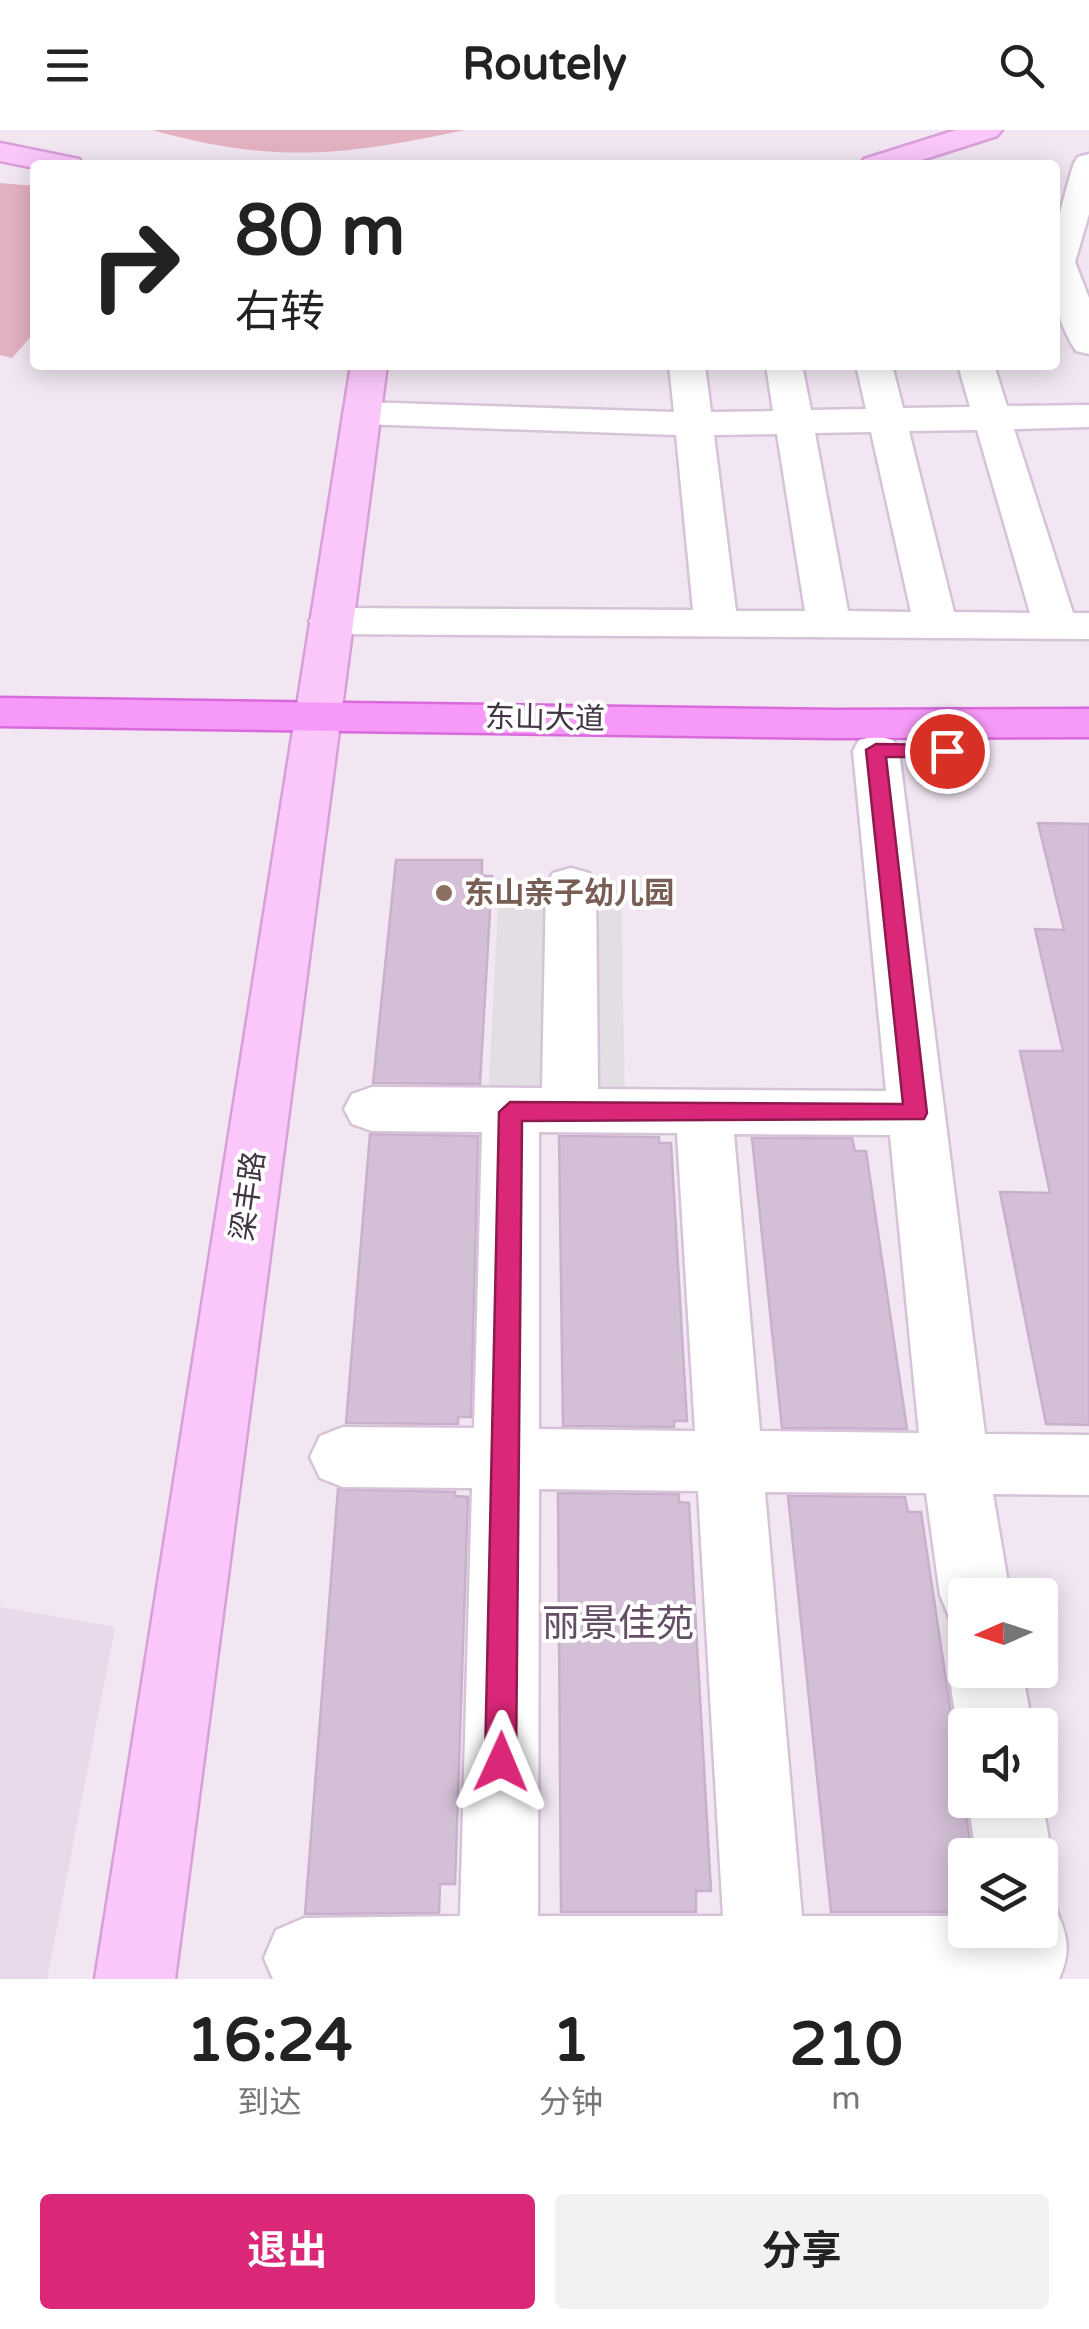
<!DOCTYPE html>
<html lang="zh">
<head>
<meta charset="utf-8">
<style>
  body { margin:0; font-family:"Varela Round","Noto Sans SC",sans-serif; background:#f2f2f2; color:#222; height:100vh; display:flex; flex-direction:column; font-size:38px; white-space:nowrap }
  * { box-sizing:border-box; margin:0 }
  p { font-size:32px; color:#767676 }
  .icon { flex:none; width:55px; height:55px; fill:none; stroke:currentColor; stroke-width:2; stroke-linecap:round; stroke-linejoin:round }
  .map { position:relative; height:1849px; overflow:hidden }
  .details { display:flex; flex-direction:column; background:#fff; flex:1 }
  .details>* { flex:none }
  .top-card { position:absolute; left:30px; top:30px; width:1030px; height:210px; border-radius:10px; box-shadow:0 5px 25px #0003; background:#fff; color:#222; overflow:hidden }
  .needle { width:65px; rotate:267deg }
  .buttons { position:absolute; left:948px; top:1448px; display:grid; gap:20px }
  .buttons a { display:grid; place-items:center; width:110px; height:110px; border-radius:10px; background:#fff; box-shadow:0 5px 25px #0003; font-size:50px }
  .pin { position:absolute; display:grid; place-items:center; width:85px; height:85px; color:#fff; margin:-42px; border:5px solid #fff; border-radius:50%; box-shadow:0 2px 10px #0007 }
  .me { position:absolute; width:110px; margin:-55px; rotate:1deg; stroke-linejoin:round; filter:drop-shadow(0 0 8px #0008) }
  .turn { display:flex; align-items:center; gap:35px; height:210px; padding:0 40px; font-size:45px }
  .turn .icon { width:130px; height:130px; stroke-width:2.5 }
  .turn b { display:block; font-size:70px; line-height:85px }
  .eta { display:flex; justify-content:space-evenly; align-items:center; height:170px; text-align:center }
  .eta b { font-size:60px; font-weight:700; line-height:70px }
  .action { display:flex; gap:20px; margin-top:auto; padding:20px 40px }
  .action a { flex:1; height:115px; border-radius:10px; background:#db2777; color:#fff; font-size:40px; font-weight:700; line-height:115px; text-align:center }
  .action a+a { background:#f2f2f2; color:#222 }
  header { display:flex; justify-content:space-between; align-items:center; height:130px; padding:0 40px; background:#fff; font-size:45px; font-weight:700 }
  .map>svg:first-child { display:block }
</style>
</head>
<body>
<header><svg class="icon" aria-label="menu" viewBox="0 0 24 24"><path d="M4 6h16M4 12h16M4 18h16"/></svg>Routely<svg class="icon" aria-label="search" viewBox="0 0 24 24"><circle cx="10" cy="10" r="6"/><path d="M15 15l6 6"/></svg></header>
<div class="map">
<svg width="1089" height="1849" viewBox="0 0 1089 1849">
  <rect width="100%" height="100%" fill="#f1e6f2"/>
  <path fill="#e9d9ea" d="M0,1477L115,1497L47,1849H0Z"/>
  <path fill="#e4b1c0" d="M152,0H465C342,26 274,34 152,0Z
    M0,53L35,56V202L12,228L0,225Z"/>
  <path fill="#e2dee3" d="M499,754L621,756L625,976L488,974Z"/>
  <path fill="#d3bfd6" stroke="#c9b0cd" stroke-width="2.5" d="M1038,693L1089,694V1295L1046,1294L1000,1062L1050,1063L1020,921H1063L1035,799L1064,800Z
    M396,730H482V746H492L480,954L373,953Z
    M370,1004L478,1006L471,1287H458V1294L346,1293Z
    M559,1006L659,1007V1013H671L687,1291H674V1297L563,1296Z
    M752,1008H852L855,1021H866L907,1299L782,1298Z
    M338,1359L455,1362V1366L468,1367L455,1754H440L439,1783L305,1784Z
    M558,1363L679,1364V1372L689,1373L711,1761H696V1782H561Z
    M788,1366L905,1367L908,1382H921L972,1725H965V1782H831Z"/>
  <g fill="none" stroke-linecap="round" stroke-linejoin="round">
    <defs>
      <path id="street" d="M1089,24V84L1075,132L1089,168V224L1076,221C1038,165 1055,92 1074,33L1078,27Z
        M669,235H705L711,282L773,281L766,235H802L811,280L866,279L856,235H892L903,278L970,277L958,235H994L1007,276L1089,275V297L1014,299L1073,483H1089V509L331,504L316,500L309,491L316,482L331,478L693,480L676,305L362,294L349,291L343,283L349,275L362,272L674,282ZM977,300L1030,483L954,482L909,301ZM871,302L911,482L848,481L815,303ZM777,304L805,481H736L714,305Z
        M876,606L893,610L899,621L985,1304L1089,1305V1365L993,1364L1010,1465H965V1494L950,1489L940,1465L926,1363L765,1362L802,1786H965V1800H1040V1767L1053,1772C1066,1803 1073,1817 1059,1849H273L264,1828L276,1800L304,1788L460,1786L472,1358L343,1357L320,1348L310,1327L320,1306L343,1297L474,1298L482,1002L372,1001L352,994L344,979L352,964L372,957L542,958L546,755L553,743L571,738L589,743L596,755L598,959L886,961L853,621L859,610ZM539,1002L677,1003L695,1301L539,1299ZM734,1004L890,1005L919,1303L760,1301ZM539,1359L698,1361L723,1786H538Z
        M965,1513V1540H1022L1032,1595H965V1611C954,1584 940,1534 965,1513Z
        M1040,1661L1052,1725L1040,1753V1725H976L968,1670H1040Z"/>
      <path id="secondary" d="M956,0H1002L997,6L906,35H860L864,29Z
        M0,13L79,29L83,35L35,38L0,31Z
        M351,235H387L175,1849H95Z"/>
      <path id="primary" d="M0,568L836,580L1089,579V607L836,608L0,596Z"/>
    </defs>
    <use href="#street" stroke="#d6c3d8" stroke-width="5"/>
    <use href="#secondary" stroke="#d89fd8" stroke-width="5"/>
    <use href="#primary" stroke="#d86adc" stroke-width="5"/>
    <use href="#street" fill="#fff" fill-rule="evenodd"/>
    <use href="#secondary" fill="#fbc7fa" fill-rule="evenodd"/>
    <use href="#primary" fill="#f699f8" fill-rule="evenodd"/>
  </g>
  <path fill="#db2777" stroke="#8e194d" stroke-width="2.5" d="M876,614L947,615L957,621L947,627H886L927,983L924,989L522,991L516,1632L512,1643L501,1648L490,1643L485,1632L499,982L510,972L903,974L866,620Z"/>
  <circle fill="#8d6e63" stroke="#fff" stroke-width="4" cx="444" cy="763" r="10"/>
  <g text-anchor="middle" stroke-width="8" stroke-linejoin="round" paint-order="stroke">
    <g font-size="30" fill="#423644" stroke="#fff">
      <text transform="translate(545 588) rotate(1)" y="10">东山大道</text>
      <text transform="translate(248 1066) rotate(-82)" y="10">梁丰路</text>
    </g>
    <g font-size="30" font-weight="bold" fill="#785e54" stroke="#fff" text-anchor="start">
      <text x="464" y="773">东山亲子幼儿园</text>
    </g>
    <g font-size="38" fill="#634e66" stroke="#fff">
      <text x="618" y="1506">丽景佳苑</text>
    </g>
  </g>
</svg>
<div class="buttons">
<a><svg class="needle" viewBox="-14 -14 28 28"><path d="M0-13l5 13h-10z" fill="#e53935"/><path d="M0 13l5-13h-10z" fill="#767676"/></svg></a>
<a><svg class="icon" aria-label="sound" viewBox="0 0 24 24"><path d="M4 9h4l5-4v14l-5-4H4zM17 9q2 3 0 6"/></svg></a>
<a><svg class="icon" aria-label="layers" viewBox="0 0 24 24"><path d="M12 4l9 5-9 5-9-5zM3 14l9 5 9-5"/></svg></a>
</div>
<div class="pin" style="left:947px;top:621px;background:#d93025"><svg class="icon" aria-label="arrive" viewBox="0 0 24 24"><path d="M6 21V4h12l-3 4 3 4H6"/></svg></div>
<svg class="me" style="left:501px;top:1632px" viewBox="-20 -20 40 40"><path d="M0-17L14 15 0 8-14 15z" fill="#db2777" stroke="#fff" stroke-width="4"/></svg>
<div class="top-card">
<div class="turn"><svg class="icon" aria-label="right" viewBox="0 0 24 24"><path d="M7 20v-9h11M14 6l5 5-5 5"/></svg><div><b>80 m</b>右转</div></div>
</div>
</div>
<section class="details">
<div class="eta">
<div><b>16:24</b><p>到达</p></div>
<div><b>1</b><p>分钟</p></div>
<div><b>210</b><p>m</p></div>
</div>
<div class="action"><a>退出</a><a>分享</a></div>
</section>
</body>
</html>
